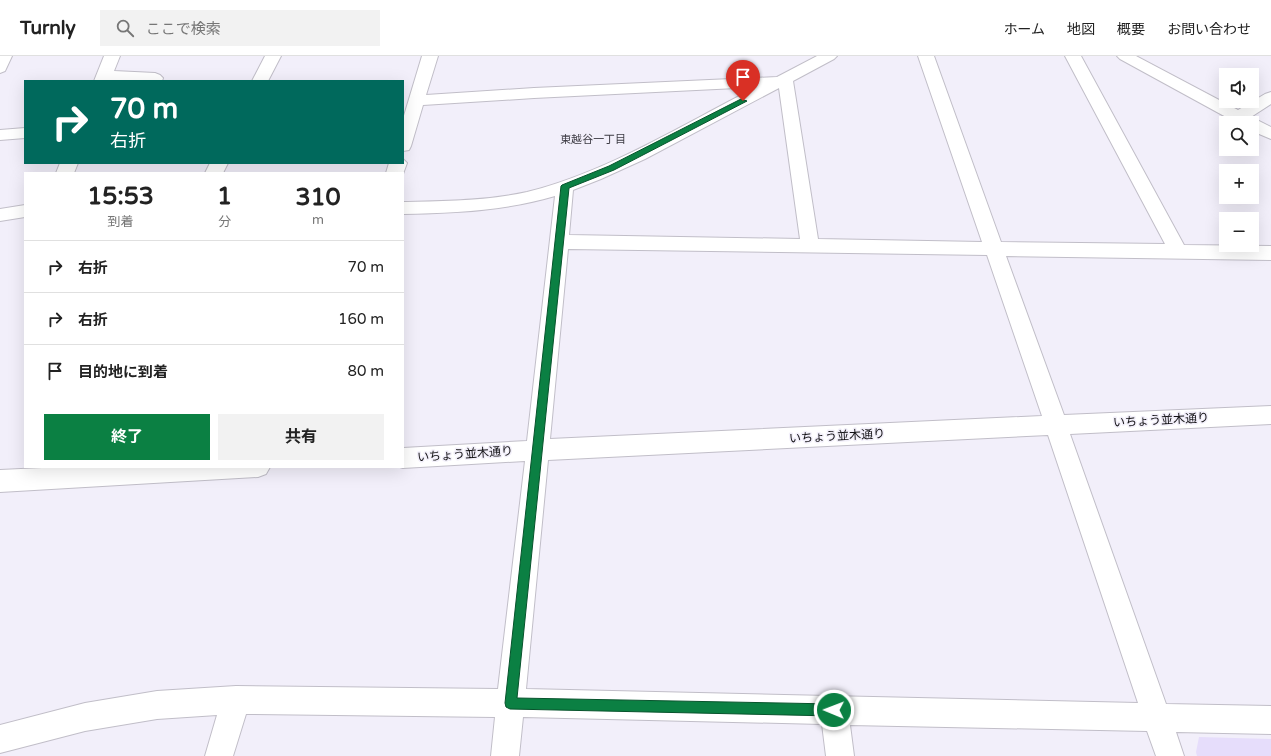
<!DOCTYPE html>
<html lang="ja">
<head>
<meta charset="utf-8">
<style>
  body { margin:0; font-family:"Varela Round","Noto Sans JP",sans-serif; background:#f2f2f2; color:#222; height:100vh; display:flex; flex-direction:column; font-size:15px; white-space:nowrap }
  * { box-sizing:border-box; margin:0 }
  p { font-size:13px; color:#767676 }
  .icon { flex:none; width:22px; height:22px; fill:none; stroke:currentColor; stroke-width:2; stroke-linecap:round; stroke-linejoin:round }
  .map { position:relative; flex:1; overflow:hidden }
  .sheet { position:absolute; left:24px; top:116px; width:380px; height:296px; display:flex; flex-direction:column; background:#fff; border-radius:0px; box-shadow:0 4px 16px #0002 }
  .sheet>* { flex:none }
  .banner { position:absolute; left:24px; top:24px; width:380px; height:84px; border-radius:0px; box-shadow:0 4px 16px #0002; background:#00695c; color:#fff; overflow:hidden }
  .controls { position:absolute; left:1219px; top:12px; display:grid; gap:8px }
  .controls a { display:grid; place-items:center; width:40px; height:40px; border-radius:0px; background:#fff; box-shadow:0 4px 16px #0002; font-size:20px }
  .pin { position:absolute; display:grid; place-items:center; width:34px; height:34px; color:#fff; margin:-41px -17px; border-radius:50% 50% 50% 0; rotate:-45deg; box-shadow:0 0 4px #0007 }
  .pin .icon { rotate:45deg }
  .me { position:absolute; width:44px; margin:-22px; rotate:271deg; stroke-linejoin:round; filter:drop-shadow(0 0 3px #0008) }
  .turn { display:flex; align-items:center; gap:14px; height:84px; padding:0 20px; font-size:18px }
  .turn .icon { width:52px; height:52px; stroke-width:2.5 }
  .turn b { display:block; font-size:28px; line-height:34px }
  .eta { display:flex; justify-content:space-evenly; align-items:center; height:68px; text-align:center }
  .eta b { font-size:24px; font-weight:700; line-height:28px }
  .primary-button { display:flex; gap:8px; margin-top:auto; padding:8px 20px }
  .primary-button a { flex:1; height:46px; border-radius:0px; background:#0b8043; color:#fff; font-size:16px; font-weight:700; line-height:46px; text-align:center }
  .primary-button a+a { background:#f2f2f2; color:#222 }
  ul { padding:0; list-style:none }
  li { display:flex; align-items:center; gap:12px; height:52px; padding:0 20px; border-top:1px solid #e0e0e0 }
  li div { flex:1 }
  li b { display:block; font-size:15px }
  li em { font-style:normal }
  header { display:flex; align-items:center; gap:24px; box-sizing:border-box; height:56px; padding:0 20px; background:#fff; border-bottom:1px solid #e0e0e0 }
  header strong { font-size:19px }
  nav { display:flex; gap:22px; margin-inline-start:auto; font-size:14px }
  .search { width:280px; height:36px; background:#f2f2f2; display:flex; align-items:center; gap:10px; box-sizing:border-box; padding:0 14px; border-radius:0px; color:#767676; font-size:15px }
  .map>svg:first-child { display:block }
</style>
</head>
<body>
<header>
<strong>Turnly</strong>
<div class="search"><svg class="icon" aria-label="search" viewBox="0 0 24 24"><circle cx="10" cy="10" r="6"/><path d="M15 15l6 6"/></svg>ここで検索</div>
<nav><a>ホーム</a><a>地図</a><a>概要</a><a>お問い合わせ</a></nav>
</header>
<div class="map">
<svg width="1271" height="700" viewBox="0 0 1271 700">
  <rect width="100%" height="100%" fill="#f2effa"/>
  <path fill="#e6ddfb" d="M1199,681L1271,683V700H1197L1196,696Z"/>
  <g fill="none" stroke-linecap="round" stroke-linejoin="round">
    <defs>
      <path id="minor" d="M0,0H12L5,15L0,17Z
        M104,0H120L114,15L155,17L160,19L163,22L162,25H94Z
        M265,0H281L268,25H252Z
        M422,0H438L426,39L534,32L777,21L817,0H837L834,3L793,25L818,183L982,186L918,0H934L1001,186L1165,188L1065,0H1081L1184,189L1271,190V204L1006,200L1064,359L1271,350V368L1070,378L1166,648L1271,650V678L1176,676L1184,700H1156L1147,675L850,669L854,700H826L822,668L523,661L519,700H491L495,661L246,658L233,700H205L217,659L157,663L85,675L0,697V669L85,647L157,635L236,630L498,633L525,405L403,412L400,411H403V392L527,385L555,140C504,155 456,157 403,158V146C444,145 486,145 527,136C608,116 683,68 757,31L534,42L423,49L411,90L409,94L403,95V63ZM779,32L800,183L569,179L573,134L601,123L645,103ZM568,193L987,199L1042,360L550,383ZM1048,379L1138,647L526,633L548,404Z
        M1117,0H1136L1238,54L1265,38L1271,36V48L1251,61L1271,71V83L1252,75V67H1237L1120,3Z
        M25,72V82L0,84V74Z
        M403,103L407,107L403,118L386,117L389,107H403Z
        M60,107H78L74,117H56Z
        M210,107H228L223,117H205Z
        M25,149V161L0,165V153Z
        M63,411H270L266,418L258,421L0,436V414Z"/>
    </defs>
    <use href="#minor" stroke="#c1bec8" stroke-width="2"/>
    <use href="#minor" fill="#fff" fill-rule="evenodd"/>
  </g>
  <path fill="#0b8043" stroke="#07532c" d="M741,43L747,45L614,114L569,132L517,642L834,648L838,650L840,654L838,658L834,660L510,653L506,651L505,647L561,130L562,129L609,110Z"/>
  <g text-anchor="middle" stroke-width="3" stroke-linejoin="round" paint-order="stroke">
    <g font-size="11" fill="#3d3b43" stroke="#f2effa">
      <text x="593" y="87">東越谷一丁目</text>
    </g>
    <g font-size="12" fill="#121114" stroke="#f2effa">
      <text transform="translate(1161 364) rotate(-3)" y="4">いちょう並木通り</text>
      <text transform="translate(837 380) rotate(-3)" y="4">いちょう並木通り</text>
      <text transform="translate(465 398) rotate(-4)" y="4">いちょう並木通り</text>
    </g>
  </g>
</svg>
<div class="controls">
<a><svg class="icon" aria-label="sound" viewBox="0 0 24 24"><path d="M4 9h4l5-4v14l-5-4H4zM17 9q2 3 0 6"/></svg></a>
<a><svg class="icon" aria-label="search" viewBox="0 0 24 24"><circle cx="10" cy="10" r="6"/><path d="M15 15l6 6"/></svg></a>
<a>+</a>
<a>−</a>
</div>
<div class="pin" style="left:743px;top:45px;background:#d93025"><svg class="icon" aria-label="arrive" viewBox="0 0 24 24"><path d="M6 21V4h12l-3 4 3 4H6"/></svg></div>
<svg class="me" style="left:834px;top:654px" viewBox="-20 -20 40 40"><circle r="17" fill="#0b8043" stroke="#fff" stroke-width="3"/><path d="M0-11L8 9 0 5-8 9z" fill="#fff"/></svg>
<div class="banner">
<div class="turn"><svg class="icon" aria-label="right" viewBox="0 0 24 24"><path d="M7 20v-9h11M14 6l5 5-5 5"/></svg><div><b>70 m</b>右折</div></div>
</div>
<section class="sheet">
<div class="eta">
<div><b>15:53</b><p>到着</p></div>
<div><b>1</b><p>分</p></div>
<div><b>310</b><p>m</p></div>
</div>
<ul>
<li><svg class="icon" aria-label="right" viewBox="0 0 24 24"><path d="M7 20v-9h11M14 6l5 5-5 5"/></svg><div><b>右折</b></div><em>70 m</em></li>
<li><svg class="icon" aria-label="right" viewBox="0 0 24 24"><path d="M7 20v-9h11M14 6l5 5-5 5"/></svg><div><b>右折</b></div><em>160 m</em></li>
<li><svg class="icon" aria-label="arrive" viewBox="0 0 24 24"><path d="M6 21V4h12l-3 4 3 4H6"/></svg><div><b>目的地に到着</b></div><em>80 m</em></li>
</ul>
<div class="primary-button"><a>終了</a><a>共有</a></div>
</section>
</div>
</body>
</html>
